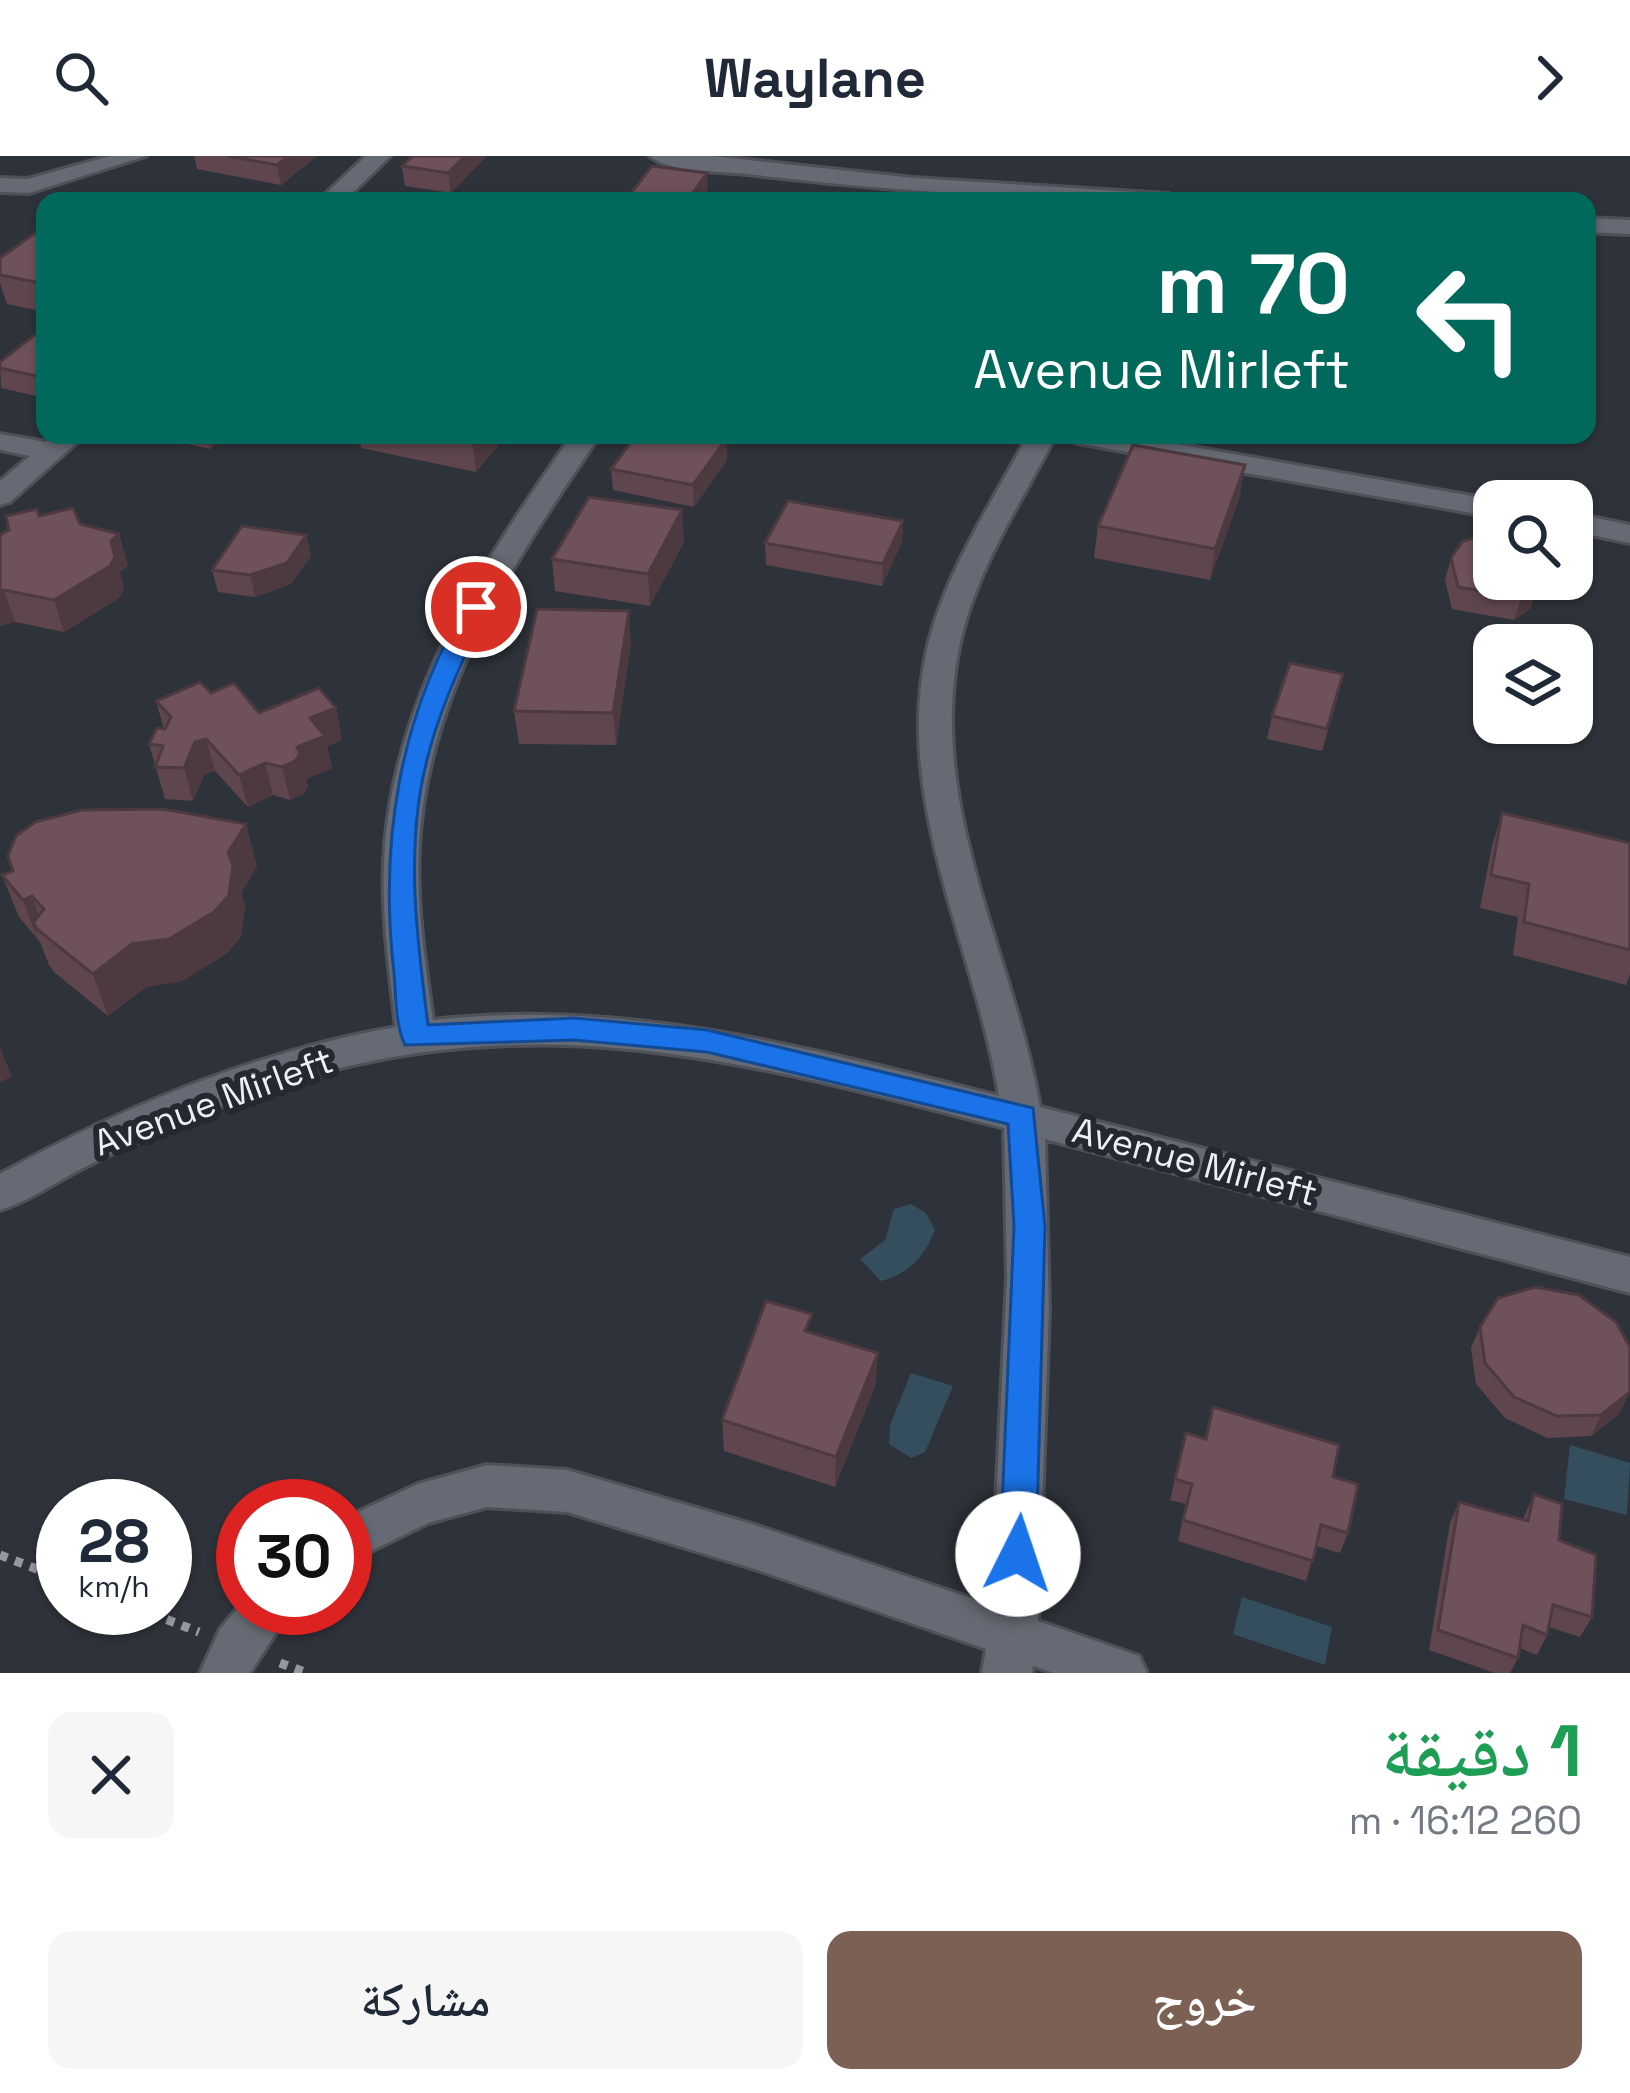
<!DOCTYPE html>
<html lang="ar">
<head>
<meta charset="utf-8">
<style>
  body { margin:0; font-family:"Space Grotesk","Noto Naskh Arabic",sans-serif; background:#f6f6f7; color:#1f2937; direction:rtl; height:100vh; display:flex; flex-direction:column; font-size:45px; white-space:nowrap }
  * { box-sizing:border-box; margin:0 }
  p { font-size:39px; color:#747a83 }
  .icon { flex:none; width:66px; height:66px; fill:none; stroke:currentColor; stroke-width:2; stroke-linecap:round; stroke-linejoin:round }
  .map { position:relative; height:1517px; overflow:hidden; direction:ltr }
  .side { display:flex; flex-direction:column; background:#fff; flex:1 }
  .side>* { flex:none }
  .hud { position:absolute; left:36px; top:36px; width:1560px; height:252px; border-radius:24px; box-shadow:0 3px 9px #0004; direction:rtl; background:#00695c; color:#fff; overflow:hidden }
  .tools { position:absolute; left:1473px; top:324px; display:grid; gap:24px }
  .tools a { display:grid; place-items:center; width:120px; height:120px; border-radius:24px; background:#fff; box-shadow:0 3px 9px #0004; font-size:60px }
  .speed { position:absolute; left:36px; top:1323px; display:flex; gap:24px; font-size:60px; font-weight:700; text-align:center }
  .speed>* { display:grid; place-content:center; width:156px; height:156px; border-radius:50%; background:#fff; box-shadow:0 3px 9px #0004; line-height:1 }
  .speed small { font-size:30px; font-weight:400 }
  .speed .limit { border:18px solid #d22; background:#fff; color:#111 }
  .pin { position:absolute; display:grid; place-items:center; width:102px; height:102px; color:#fff; margin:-51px; border:6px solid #fff; border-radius:50%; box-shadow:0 3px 12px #0007 }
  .me { position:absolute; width:132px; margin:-66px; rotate:4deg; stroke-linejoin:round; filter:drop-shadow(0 0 9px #0008) }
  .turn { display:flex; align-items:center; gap:42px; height:252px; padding:0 48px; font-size:54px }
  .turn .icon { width:156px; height:156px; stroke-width:2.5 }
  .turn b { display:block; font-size:84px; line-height:102px }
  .round { display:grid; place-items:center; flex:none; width:126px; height:126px; border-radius:24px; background:#f6f6f7 }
  .overview { display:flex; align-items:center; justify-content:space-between; height:204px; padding:0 48px }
  h1 { font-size:72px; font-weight:600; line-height:90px; color:#1e9e55 }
  .cta { display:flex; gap:24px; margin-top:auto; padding:24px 48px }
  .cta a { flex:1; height:138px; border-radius:24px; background:#7d6054; color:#fff; font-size:48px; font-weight:600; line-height:138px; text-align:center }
  .cta a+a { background:#f6f6f7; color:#1f2937 }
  header { display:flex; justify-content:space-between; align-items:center; height:156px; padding:0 48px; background:#fff; font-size:54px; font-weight:600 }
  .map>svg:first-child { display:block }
</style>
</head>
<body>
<header><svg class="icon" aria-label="forward" viewBox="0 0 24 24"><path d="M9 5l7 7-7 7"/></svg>Waylane<svg class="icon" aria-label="search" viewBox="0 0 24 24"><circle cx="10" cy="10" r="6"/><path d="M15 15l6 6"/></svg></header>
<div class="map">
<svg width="1630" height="1517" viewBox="0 0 1630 1517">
  <rect width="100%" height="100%" fill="#2e323a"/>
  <path fill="#344e5e" d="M911,1048L926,1057L935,1074C924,1101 909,1118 881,1125L860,1103L885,1084L894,1053Z
    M911,1217L953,1230L925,1296L911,1302L889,1288L890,1269Z
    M1570,1289L1630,1307L1627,1359L1564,1343Z
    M1242,1441L1332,1471L1325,1509L1233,1478Z"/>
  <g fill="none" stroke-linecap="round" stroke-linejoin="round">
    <defs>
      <path id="minor" d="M110,0H146L29,37L0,36V22L28,23Z
        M366,0H390L344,45H318Z
        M650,0H712L914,22L1169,38L1181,45C1035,45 892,35 748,18C721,15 670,17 650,0Z
        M1587,62L1630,64V78L1587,76Z
        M0,278L46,286L54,279H85L10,346L0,349V325L30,300L0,294Z
        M572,279H600C514,405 427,535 419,691C416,749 425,807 433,864C627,842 813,893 999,940C975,789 890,641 929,485C948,412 993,345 1028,279H1056C1022,345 976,413 960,487C925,647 1013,797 1040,951L1630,1101V1137L1045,983L1049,1154L1038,1465L1139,1500L1147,1517H1054L1033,1510L1032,1517H982L986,1493L758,1414L567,1356L487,1351L428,1367L345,1408V1362L418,1328L487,1309L567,1314L758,1370L991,1449L1007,1122L1004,972C740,903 524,843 256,937C195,958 138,985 81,1013C54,1027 29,1045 0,1054V1018C123,951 257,895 396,871C389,811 380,749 385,689C398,532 485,404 572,279Z
        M1063,279H1125L1501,345H1494V361L1077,287Z
        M1572,357L1630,369V387L1572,375Z
        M243,1446V1452H292L250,1517H200L220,1473Z"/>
    </defs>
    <use href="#minor" stroke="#4e5158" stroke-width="6"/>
    <path stroke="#95989f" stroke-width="9" stroke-dasharray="8 8" stroke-linecap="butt" d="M0,1399L63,1423
      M137,1452L199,1476
      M280,1507L307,1517"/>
    <use href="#minor" fill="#666a74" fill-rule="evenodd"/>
  </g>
  <path fill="#5f464e" d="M194,0H317L281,29L197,13Z
    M487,0L451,37L405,30L402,10Z
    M45,70V156L7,148L0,127V102Z
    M45,171V242L1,232L0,206Z
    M148,279H224L210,293Z
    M359,279H507L476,316L361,292Z
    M727,304L694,351L613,334L611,313Z
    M1240,340L1210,424L1094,402L1098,370Z
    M39,360L119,378L128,410L120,416L124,433L119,442L64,476L15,466L0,470L9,374Z
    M903,365L902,386L882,430L766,409L765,387Z
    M306,379L311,400L291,428L255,441L218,436L212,414Z
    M684,386L650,450L555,435L552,403Z
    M1451,402L1539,423L1531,452L1514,464L1452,453L1445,424Z
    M631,487L616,589L519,588L514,555Z
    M211,537L259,557L336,552L342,584L327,590L332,612L306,623L308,631L303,638L290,644L273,639L248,651L215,615L204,619L193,645L165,643L149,588L164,573L156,545Z
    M1338,540L1322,595L1267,583L1272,560Z
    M1502,657L1630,687V818L1626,829L1513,799L1518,761L1480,752L1492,690Z
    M257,710L241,737L245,751L241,781L226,798L182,825L146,831L108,860L54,816L49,809L40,786L19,761L2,719L13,715Z
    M1480,1171L1619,1258L1591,1280L1547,1282L1505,1262L1476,1228L1471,1192Z
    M812,1177L876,1228L835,1331L724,1295L722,1264Z
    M1186,1277L1333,1321L1348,1377L1340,1397L1316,1390L1306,1425L1178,1385L1186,1348L1170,1344Z
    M1534,1338L1559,1384L1592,1461L1580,1481L1549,1471L1547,1479L1537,1499L1520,1492L1518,1502L1510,1517H1495L1429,1494L1450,1367L1459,1346L1523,1363Z"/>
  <path fill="#4d3940" d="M289,0H317L281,29L277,9Z
    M465,0H487L451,37L448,17Z
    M707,17L708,37L702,45H687Z
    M207,279H224L210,293Z
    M477,279H507L476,316L472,284Z
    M727,282V304L694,351L693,329Z
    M1245,309L1240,340L1210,424L1215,393Z
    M682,354L684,386L650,450L648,418Z
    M903,365L902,386L882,430L883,408Z
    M119,378L128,410L120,416L124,433L119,442L64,476L54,444Z
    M306,379L311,400L291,428L255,441L250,419Z
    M1538,430L1531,452L1514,464L1521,442Z
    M4,434L15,466L0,470V435Z
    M629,455L631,487L616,589L613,557Z
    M336,552L342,584L327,590L332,612L306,623L308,631L303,638L290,644L282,611L297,591L310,562Z
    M206,583L215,615L204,619L193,645L184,612L195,586Z
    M265,607L273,639L248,651L239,619Z
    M246,668L257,710L241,737L245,751L241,781L226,798L182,825L146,831L108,860L93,818L228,697Z
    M32,740L47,781L33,767L39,787L23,744Z
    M0,892L12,920L0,927Z
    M878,1197L876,1228L835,1331L836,1301Z
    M1630,1236L1619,1258L1591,1280L1601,1259Z"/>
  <path fill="#6e515b" stroke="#4d3940" stroke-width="3" d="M228,0H289L277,9Z
    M413,0H465L448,17L402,10Z
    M652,10L707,17L687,45H625Z
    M383,37L432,45H374Z
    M45,70V128L0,119V102Z
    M45,171V222L0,212V206Z
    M445,279H477L472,284Z
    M636,279H709L727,282L693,329L611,313Z
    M1133,289L1245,309L1215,393L1098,370Z
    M589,341L682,354L648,418L552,403Z
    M788,345L903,365L883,408L765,387Z
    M73,352L80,368L119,378L111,385L115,401L110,410L54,444L4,434L0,435V379L9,374L6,360L37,353L39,360Z
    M242,370L306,379L287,407L250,419L212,414Z
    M1494,374V423H1539L1538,430L1521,442L1458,431L1451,402L1462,386Z
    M537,453L629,455L613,557L514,555Z
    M1290,507L1343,518L1327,573L1272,560Z
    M200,526L211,537L234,527L259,557L319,532L336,552L310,562L325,580L297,591L300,598L295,605L282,611L265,607L239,619L206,583L195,586L184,612L155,611L163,590L149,588L157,572L165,573L171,561L156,545Z
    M163,653L246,668L228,697L233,709L229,739L214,756L169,783L132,788L93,818L38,774L33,767L44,753L32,740L23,744L2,719L13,715L8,700L16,680L35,666L82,654Z
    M1502,657L1630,687V794L1524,766L1529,728L1491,719Z
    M1535,1131L1579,1139L1616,1166L1630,1191V1236L1601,1259L1557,1260L1514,1241L1485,1207L1480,1171L1498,1142Z
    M766,1145L812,1158L805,1175L878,1197L836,1301L722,1264Z
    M1213,1251L1339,1289L1333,1321L1358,1328L1348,1377L1321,1369L1313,1405L1183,1364L1192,1328L1175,1323L1186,1277L1206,1283Z
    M1534,1338L1562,1348L1559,1384L1596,1399L1592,1461L1553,1449L1547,1479L1523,1469L1518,1502L1438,1474L1459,1346L1528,1365Z"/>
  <path fill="#1a73e8" stroke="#114b97" stroke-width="3" d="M468,446L487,451C464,502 439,552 426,608C405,693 417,784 428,869L574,862L707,874L1033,952L1045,1070L1036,1398L1031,1410L1018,1415L1006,1410L1000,1398L1014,1070L1008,968L707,896L574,884L405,889C395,869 396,839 394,817C379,687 399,559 468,446Z"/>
  <g text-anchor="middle" stroke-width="12" stroke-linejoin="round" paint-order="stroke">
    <g font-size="36" fill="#eceff5" stroke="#242830">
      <text transform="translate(213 945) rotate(-20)" y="13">Avenue Mirleft</text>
      <text transform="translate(1195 1005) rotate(15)" y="13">Avenue Mirleft</text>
    </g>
  </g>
</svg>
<div class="tools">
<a><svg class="icon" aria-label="search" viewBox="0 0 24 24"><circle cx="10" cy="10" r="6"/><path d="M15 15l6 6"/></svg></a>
<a><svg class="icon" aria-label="layers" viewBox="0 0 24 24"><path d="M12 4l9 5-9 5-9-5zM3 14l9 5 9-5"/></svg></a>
</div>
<div class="speed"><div>28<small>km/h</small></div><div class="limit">30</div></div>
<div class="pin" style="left:476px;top:451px;background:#d93025"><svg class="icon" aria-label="arrive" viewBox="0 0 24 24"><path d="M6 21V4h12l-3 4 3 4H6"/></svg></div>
<svg class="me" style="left:1018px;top:1398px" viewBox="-20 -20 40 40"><circle r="19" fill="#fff"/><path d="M0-13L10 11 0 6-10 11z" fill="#1a73e8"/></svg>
<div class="hud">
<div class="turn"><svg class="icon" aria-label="left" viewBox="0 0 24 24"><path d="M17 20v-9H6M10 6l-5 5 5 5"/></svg><div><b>70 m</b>Avenue Mirleft</div></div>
</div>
</div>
<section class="side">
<div class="overview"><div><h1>1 دقيقة</h1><p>260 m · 16:12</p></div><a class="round"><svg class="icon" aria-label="close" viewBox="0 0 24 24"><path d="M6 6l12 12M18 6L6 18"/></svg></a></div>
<div class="cta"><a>خروج</a><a>مشاركة</a></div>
</section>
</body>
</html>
